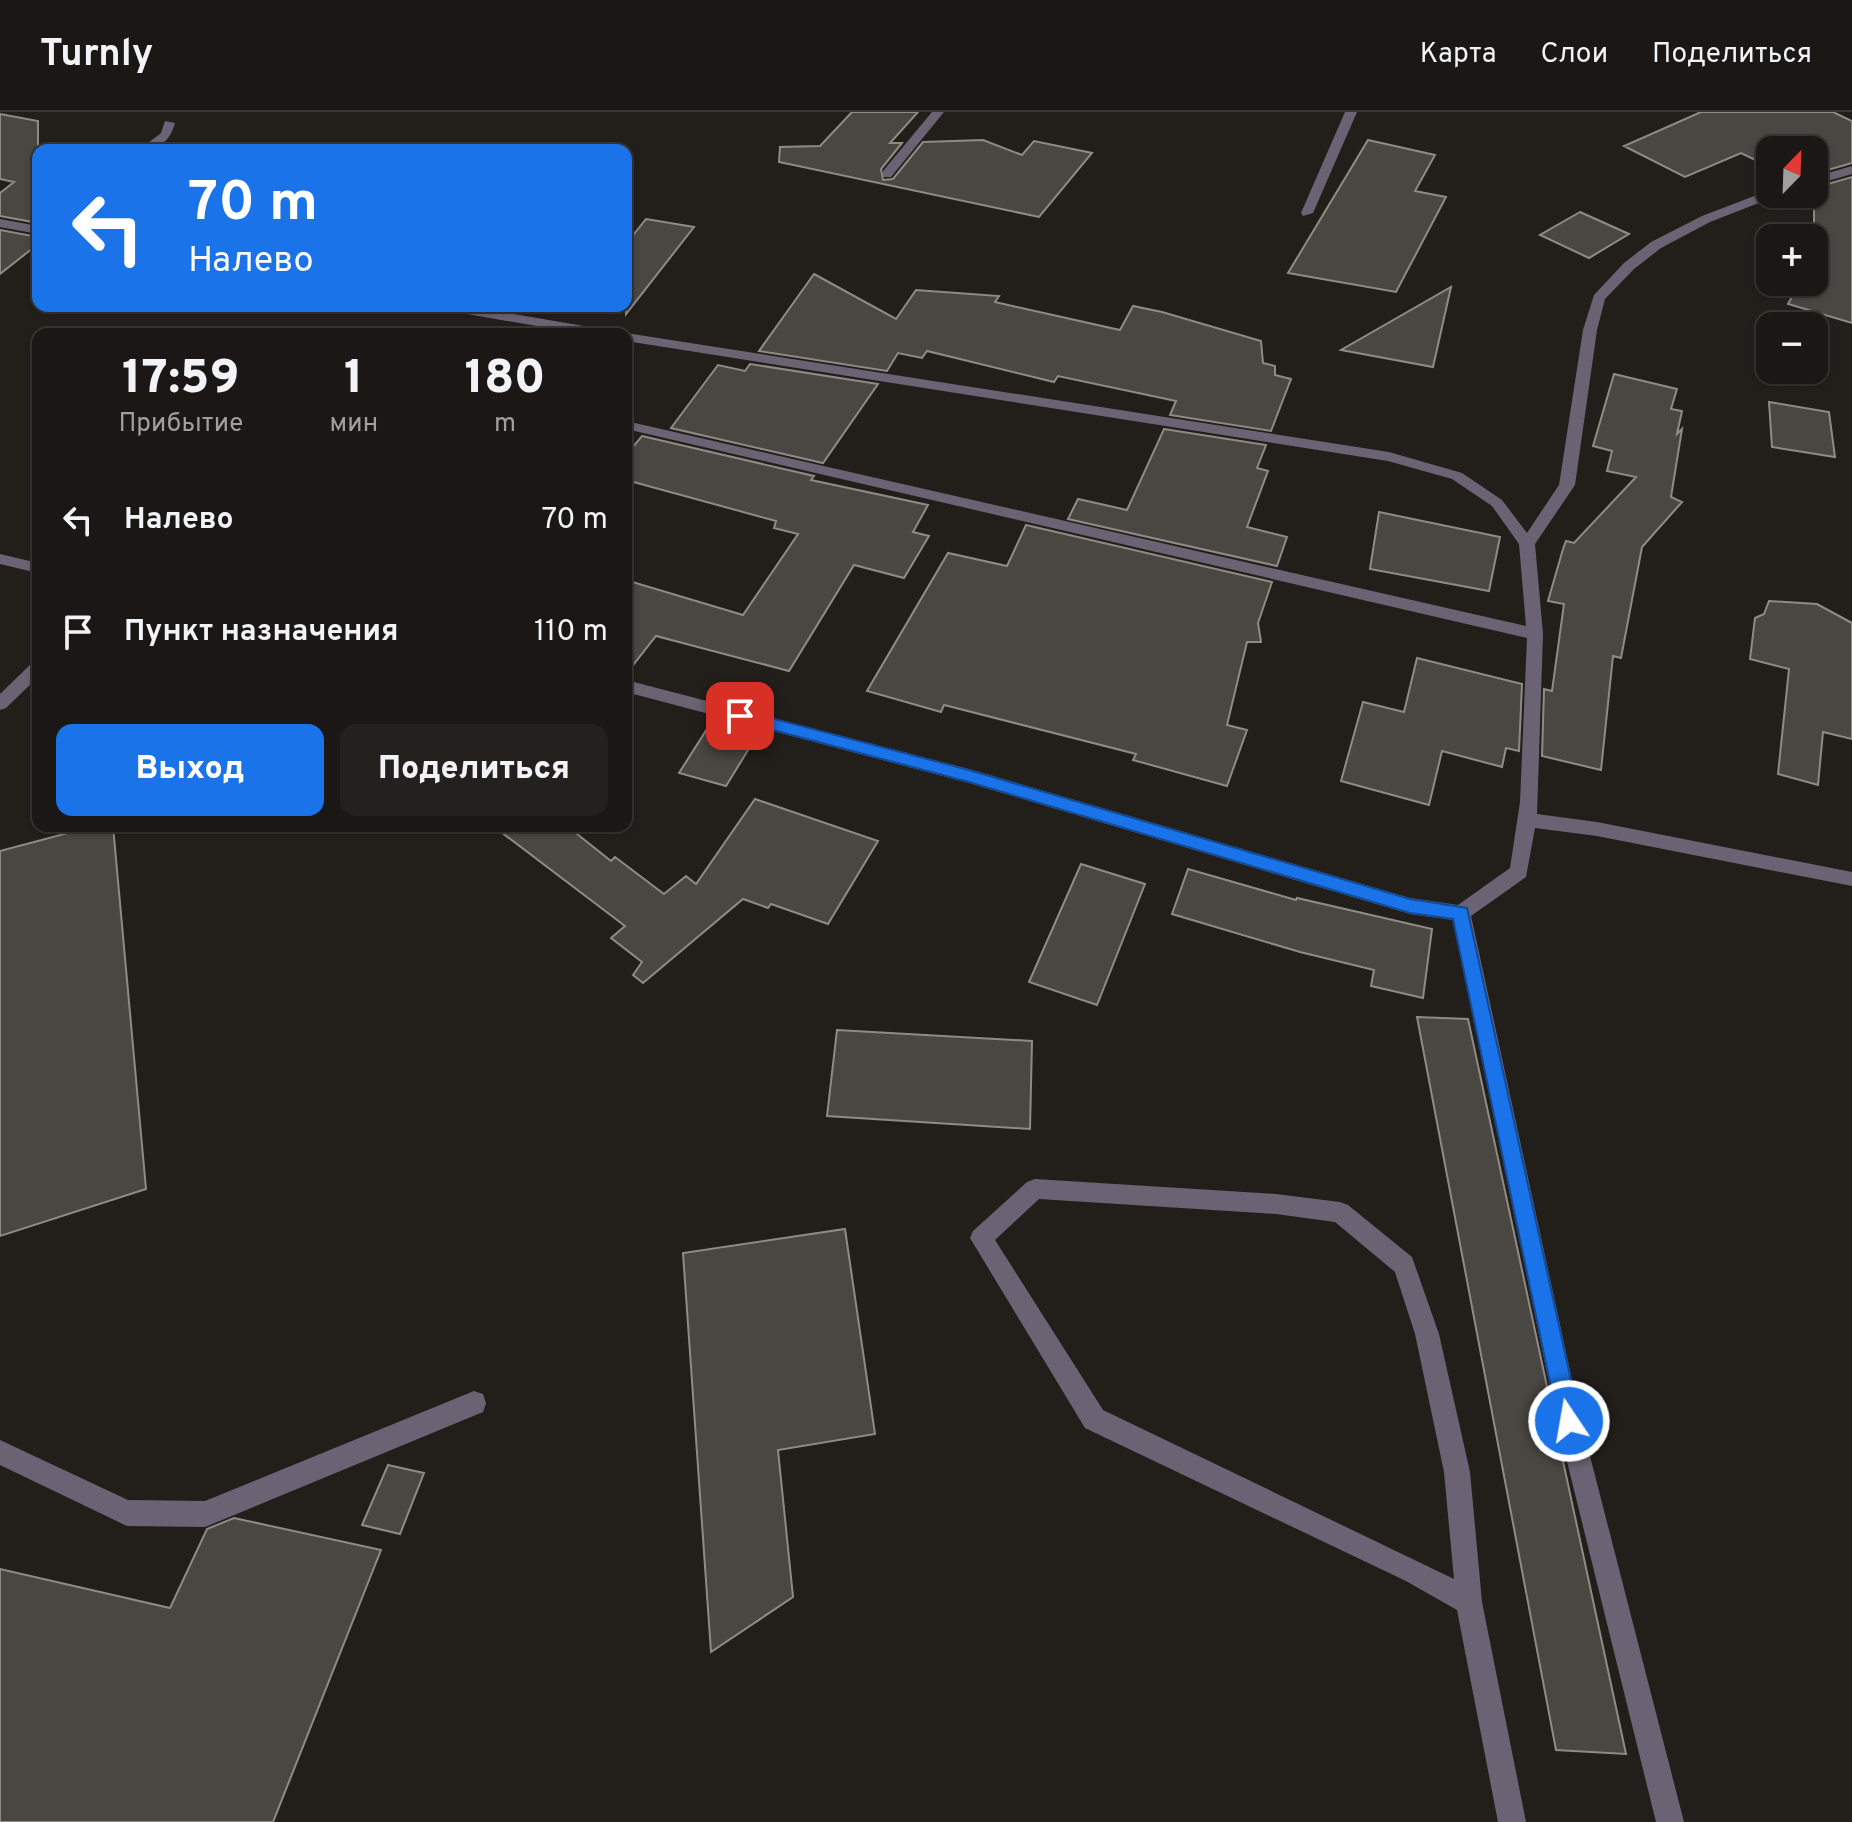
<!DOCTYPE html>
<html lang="ru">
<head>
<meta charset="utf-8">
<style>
  body { margin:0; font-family:Overpass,sans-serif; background:#23201d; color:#f1f3f6; height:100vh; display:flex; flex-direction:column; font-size:30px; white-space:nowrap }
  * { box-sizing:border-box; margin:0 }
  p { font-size:26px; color:#9f9fa0 }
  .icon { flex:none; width:44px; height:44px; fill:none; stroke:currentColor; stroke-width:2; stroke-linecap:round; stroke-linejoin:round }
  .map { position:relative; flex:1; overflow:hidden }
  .sheet { position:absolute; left:32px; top:216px; width:600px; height:504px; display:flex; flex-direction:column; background:#1a1714; border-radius:16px; box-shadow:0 2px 6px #0004,0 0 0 2px #383634 }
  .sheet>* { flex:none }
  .hud { position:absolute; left:32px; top:32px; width:600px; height:168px; border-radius:16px; box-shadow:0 2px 6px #0004,0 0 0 2px #383634; background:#1a73e8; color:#fff; overflow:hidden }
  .needle { width:52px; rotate:23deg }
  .fabs { position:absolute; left:1756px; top:24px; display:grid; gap:16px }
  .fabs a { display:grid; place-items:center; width:72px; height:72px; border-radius:16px; background:#1a1714; box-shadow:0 2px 6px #0004,0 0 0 2px #383634; font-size:40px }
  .pin { position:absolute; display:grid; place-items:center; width:68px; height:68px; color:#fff; margin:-34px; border-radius:16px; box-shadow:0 4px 12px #0006 }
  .me { position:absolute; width:88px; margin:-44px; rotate:348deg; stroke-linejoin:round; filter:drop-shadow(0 0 6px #0008) }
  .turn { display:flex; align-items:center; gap:28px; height:168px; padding:0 24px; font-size:36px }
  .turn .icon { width:104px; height:104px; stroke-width:2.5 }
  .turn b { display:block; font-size:56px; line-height:68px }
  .eta { display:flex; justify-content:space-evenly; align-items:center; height:136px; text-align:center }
  .eta b { font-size:48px; font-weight:800; line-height:56px }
  .cta { display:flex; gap:16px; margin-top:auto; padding:16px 24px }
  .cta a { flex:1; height:92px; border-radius:16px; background:#1a73e8; color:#fff; font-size:32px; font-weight:800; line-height:92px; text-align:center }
  .cta a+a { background:#23201d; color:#f1f3f6 }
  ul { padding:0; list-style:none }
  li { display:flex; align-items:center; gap:24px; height:112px; padding:0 24px }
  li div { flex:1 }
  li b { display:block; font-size:30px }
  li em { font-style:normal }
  header { display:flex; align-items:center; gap:48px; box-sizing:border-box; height:112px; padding:0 40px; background:#1a1714; border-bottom:2px solid #383634 }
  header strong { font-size:38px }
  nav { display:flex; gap:44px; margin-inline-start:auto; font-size:28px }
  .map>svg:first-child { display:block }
</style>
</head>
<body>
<header>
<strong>Turnly</strong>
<nav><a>Карта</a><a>Слои</a><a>Поделиться</a></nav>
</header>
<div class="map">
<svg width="1852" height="1710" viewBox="0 0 1852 1710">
  <rect width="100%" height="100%" fill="#221f1b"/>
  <path fill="#4a4742" stroke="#8e8b86" stroke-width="2" d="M852,0H918L890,31H902L881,57L883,68L893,67L923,30L983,28L1022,43L1034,29L1092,41L1039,105L779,50L780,35L820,34Z
    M1701,0H1833L1852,9V51L1814,62V38H1770V55L1741,41L1685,65L1624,34Z
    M0,2L38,9V111L0,104V81L14,70L0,67Z
    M1368,28L1435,43L1415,79L1446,85L1396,180L1288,161Z
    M1852,65V211L1788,192L1800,170H1814V76Z
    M1580,100L1629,122L1589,146L1540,123Z
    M646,107L694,115L626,202V132Z
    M0,118L38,125V132L0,162Z
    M814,162L896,207L916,178L999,184L995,190L1120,218L1133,194L1162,200L1261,229L1263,251L1275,254V263L1291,267L1271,319L1170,303L1176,289L1058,264L1054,270L927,239L922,246L898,241L887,259L759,239Z
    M1451,175L1433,255L1341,238Z
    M750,252L878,272L823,351L671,316L718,253L745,259Z
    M1614,262L1677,277L1671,297L1682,299L1677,322L1682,317L1671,385L1682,390L1642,435L1621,546L1613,544L1601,658L1542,644L1544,577L1552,579L1564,492L1548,489L1563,437L1566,429L1574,431L1636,365L1607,359L1612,339L1593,334Z
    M1769,290L1829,300L1835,345L1772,335Z
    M1164,317L1266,333L1257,356L1268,359L1247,415L1287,425L1277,454L1068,407L1078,387L1127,398Z
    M642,324L814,364L811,368L928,393L913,420L929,424L904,466L854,453L789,559L656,524L626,562V468L743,503L798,422L774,416L776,409L626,368V343Z
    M1379,400L1500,425L1489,479L1370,457Z
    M1026,413L1272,470L1258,511L1261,530H1247L1227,613L1247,618L1227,674L1133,648L1136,642L944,593L941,600L867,579L948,441L1007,454Z
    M1769,489L1817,492L1852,511V627L1823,620L1818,673L1778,662L1789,557L1750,547L1755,506L1764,502Z
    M1417,546L1522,572L1519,639L1506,636L1502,655L1442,639L1429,693L1341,669L1363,590L1404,600Z
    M707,617L753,630L726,674L679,661Z
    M755,687L878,729L828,812L771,792L768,796L743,787L643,871L633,863L642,850L611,826L625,814L493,714H567L611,749L615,745L664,782L686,764L696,772Z
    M94,714H113L146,1077L0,1124V739Z
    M1081,752L1145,772L1097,893L1029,870Z
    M1188,757L1296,788L1297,786L1432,817L1423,886L1371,874L1374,858L1300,840L1172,802Z
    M1417,905L1468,907L1626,1642L1556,1638Z
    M837,918L1032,929L1030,1017L827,1004Z
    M845,1117L875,1322L778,1338L793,1485L711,1540L683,1141Z
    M388,1353L424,1361L400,1422L362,1413Z
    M234,1406L381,1438L273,1710H0V1457L170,1496L207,1417Z"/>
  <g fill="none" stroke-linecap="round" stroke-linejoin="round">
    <path fill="#6b6374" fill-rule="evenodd" d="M932,0H944L891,65H883V59Z
      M1345,0H1357L1313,101L1303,104L1301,101Z
      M165,9L175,11C170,30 158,38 139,38L161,21Z
      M1852,54V62L1814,73V65Z
      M1770,78V82H1776L1774,85L1710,110L1661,136L1634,157L1605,187L1597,218L1575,373L1535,432L1543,522L1537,702L1597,710L1852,760V774L1597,724L1535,716L1526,765L1471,804L1581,1309L1684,1710H1656L1557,1309L1453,808L1410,802L969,671L626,580V568L969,657L1410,786L1458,793L1510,756L1520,690L1527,526L626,317V309L1526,514L1519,432L1492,394L1452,367L1388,349L626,229V222H621L626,221L1389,340L1462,361L1502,388L1527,421L1559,373L1583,218L1594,183L1624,151L1651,130L1702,104Z
      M0,107L38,114V122L0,115Z
      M437,194H468L607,218L614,222H583L444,198Z
      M0,442L38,451V461L0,452Z
      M38,549V565L6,596L0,598V582L32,551Z
      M1035,1067L1276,1082L1340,1090L1348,1093L1412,1145L1439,1222L1470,1360L1482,1490L1526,1710H1498L1457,1498L1406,1469L1085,1316L970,1126L973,1119L1027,1070ZM1039,1087L1276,1102L1335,1110L1395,1160L1415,1222L1444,1360L1454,1467L1103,1298L995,1128Z
      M474,1279L483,1282L486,1291L483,1300L205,1415L127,1414L0,1353V1328L128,1388L205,1389Z"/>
  </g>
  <path fill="#1a73e8" stroke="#114b97" stroke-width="2" d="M740,598L969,658L1410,787L1467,796L1580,1309L1577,1317L1569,1321L1561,1317L1558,1309L1453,807L1410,801L969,670L735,608V600Z"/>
</svg>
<div class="fabs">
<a><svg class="needle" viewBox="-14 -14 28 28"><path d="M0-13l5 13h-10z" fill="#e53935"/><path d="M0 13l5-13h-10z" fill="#9f9fa0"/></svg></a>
<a>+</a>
<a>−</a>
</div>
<div class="pin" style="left:740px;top:604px;background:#d93025"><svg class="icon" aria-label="arrive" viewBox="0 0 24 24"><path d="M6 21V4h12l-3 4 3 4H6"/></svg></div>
<svg class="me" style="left:1569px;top:1309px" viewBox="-20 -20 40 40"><circle r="17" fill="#1a73e8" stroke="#fff" stroke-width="3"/><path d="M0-11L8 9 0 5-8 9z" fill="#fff"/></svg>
<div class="hud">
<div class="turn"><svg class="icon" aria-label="left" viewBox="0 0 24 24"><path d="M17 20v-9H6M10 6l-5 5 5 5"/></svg><div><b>70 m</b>Налево</div></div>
</div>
<section class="sheet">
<div class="eta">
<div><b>17:59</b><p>Прибытие</p></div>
<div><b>1</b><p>мин</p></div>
<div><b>180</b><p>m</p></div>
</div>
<ul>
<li><svg class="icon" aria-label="left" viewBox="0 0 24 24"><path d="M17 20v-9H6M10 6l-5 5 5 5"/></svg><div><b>Налево</b></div><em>70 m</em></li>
<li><svg class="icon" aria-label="arrive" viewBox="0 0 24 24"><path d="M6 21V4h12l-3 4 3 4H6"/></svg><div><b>Пункт назначения</b></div><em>110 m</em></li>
</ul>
<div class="cta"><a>Выход</a><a>Поделиться</a></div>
</section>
</div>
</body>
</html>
